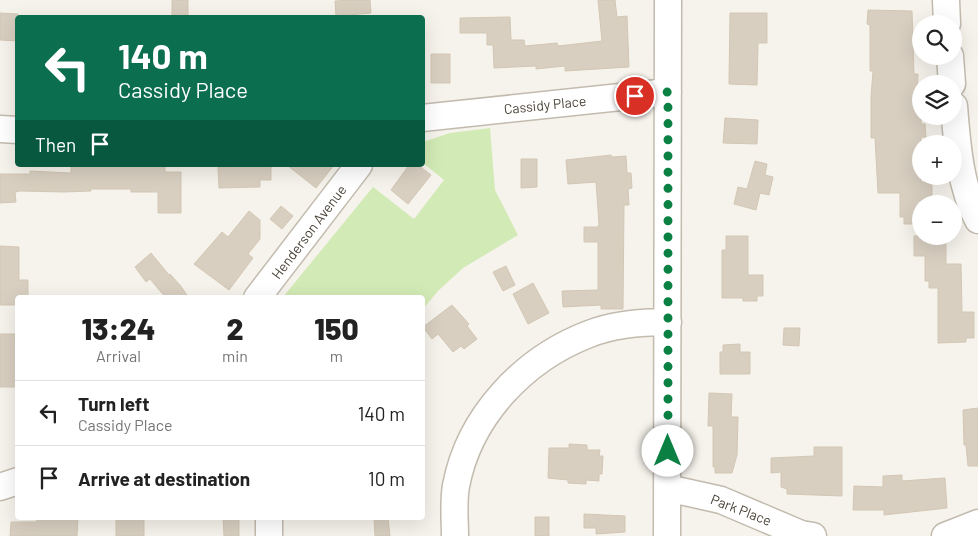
<!DOCTYPE html>
<html lang="en">
<head>
<meta charset="utf-8">
<style>
  body { margin:0; font-family:Barlow,sans-serif; background:#f2f2f2; color:#222; height:100vh; display:flex; flex-direction:column; font-size:19px; white-space:nowrap }
  * { box-sizing:border-box; margin:0 }
  p { font-size:16px; color:#767676 }
  .icon { flex:none; width:28px; height:28px; fill:none; stroke:currentColor; stroke-width:2; stroke-linecap:round; stroke-linejoin:round }
  .map { position:relative; flex:1; overflow:hidden }
  .panel { position:absolute; left:15px; top:295px; width:410px; height:225px; display:flex; flex-direction:column; background:#fff; border-radius:5px; box-shadow:0 5px 20px #0002 }
  .panel>* { flex:none }
  .guide { position:absolute; left:15px; top:15px; width:410px; height:152px; border-radius:5px; box-shadow:0 5px 20px #0002; background:#0b6e4f; color:#fff; overflow:hidden }
  .controls { position:absolute; left:912px; top:15px; display:grid; gap:10px }
  .controls a { display:grid; place-items:center; width:50px; height:50px; border-radius:50%; background:#fff; box-shadow:0 5px 20px #0002; font-size:25px }
  .pin { position:absolute; display:grid; place-items:center; width:42px; height:42px; color:#fff; margin:-21px; border:2px solid #fff; border-radius:50%; box-shadow:0 1px 5px #0007 }
  .me { position:absolute; width:55px; margin:-28px; rotate:0deg; stroke-linejoin:round; filter:drop-shadow(0 0 4px #0008) }
  .turn { display:flex; align-items:center; gap:18px; height:105px; padding:0 20px; font-size:22px }
  .turn .icon { width:65px; height:65px; stroke-width:2.5 }
  .turn b { display:block; font-size:35px; line-height:42px }
  .then { display:flex; align-items:center; height:48px; padding:0 20px; background:#0003; gap:10px; font-size:19px }
  .eta { display:flex; justify-content:space-evenly; align-items:center; height:85px; text-align:center }
  .eta b { font-size:30px; font-weight:800; line-height:35px }
  ul { padding:0; list-style:none }
  li { display:flex; align-items:center; gap:15px; height:65px; padding:0 20px; border-top:1px solid #e0e0e0 }
  li div { flex:1 }
  li b { display:block; font-size:19px }
  li em { font-style:normal }
  .map>svg:first-child { display:block }
</style>
</head>
<body>
<div class="map">
<svg width="978" height="536" viewBox="0 0 978 536">
  <rect width="100%" height="100%" fill="#f6f3ec"/>
  <path fill="#d2eab5" d="M490,128L495,190L518,235L463,268L438,291L423,309L422,298L283,297L373,187L414,219L444,180L423,163V142L450,133Z"/>
  <path fill="#d8cfc1" stroke="#d3c7b4" d="M172,0H188V18H172Z
    M351,0H370L371,13L336,16L335,1Z
    M598,0H615L617,17L627,16L629,67L565,71V66L536,69V66L494,68L493,45H487V33H460V18L510,17L511,40H524L525,46L557,43L558,46L602,41Z
    M868,10L912,11L914,74H918L917,97H921V124H925L926,137H921V182H932V204H921V224H904V217H900V193H878L875,138H871V97L873,71H870V25L867,24Z
    M0,13L18,14V41L0,40Z
    M730,13H767V43H758L757,85L729,84Z
    M431,54H450V83H431Z
    M725,118L758,120L757,144L723,143Z
    M611,155L612,157L626,156L627,173H631L632,188L628,189L629,205H624L623,309H601V305L563,307L562,291L598,290V242H584V227H598L599,224L596,182L568,184L566,160Z
    M521,159H537V187L521,188Z
    M755,161L767,164L765,175L773,177L769,195L760,193L756,210L734,204L738,187L747,189Z
    M71,165L165,166V172H181V213H158V192H131V189H91V191L64,192L20,191L15,192L16,202L0,203V174H30V171L71,173Z
    M271,165V180H260V187L219,188L218,167Z
    M287,165H334L316,188Z
    M409,165H418L431,175L408,204L391,190Z
    M281,206L293,216L282,229L270,219Z
    M249,211L260,220V239L248,254L253,258L229,290L194,264L222,232L228,237Z
    M726,236H748V275H763V296H757V301H743V298H722V250H726Z
    M914,236H946V264H961L962,312H974V338H966V342L938,343V288H929V281H925V256H914Z
    M0,246L19,247V280H28V298H18V305H0Z
    M151,253L169,275L170,274L180,285L189,298H166L150,279L146,282L135,267Z
    M506,266L515,285L503,291L493,272Z
    M533,283L549,313L528,324L513,294Z
    M452,305L469,324L467,326L477,339L464,349L461,346L453,352L438,334L432,339L423,327Z
    M784,328H800L799,346L783,345Z
    M0,334H15L18,387H0Z
    M740,344V352H750V374H720V352H723V345Z
    M709,393L732,394L731,417H738L737,455L732,473H715V467H713V426H708Z
    M978,408V466H968L966,445H964L963,410Z
    M569,444L587,445V450H600L599,456H603L602,474H599V481L586,480V484L568,483V480L548,478L549,448H569Z
    M814,447H842V496L787,494V489L781,487V472L771,473V458L814,456Z
    M902,475V481L945,478L947,508L884,515V510H853L854,486L883,487V476Z
    M584,514L625,516V532L596,534V528H584Z
    M535,517H549V536H535Z
    M37,518L78,519L77,536H10L11,522H37Z
    M116,518H144V536H116Z
    M223,518H239V536H224Z
    M374,518H388L390,536H375Z"/>
  <g fill="none" stroke-linecap="round" stroke-linejoin="round">
    <defs>
      <path id="minor" d="M946,0L947,24
        M950,56L952,84
        M954,106C957,144 960,186 978,220
        M422,118L668,92
        M0,129L18,130
        M257,298L359,165
        M0,487L18,481
        M667,488L721,500L801,534L813,536
        M269,536V518
        M455,536C455,520 453,502 456,486C469,416 524,359 589,334C614,324 641,322 668,322
        M667,536L668,0
        M945,536L978,523"/>
    </defs>
    <use href="#minor" stroke="#c2bbae" stroke-width="29"/>
    <use href="#minor" stroke="#fff" stroke-width="26"/>
  </g>
  <g fill="none" stroke-linecap="round" stroke-linejoin="round">
    <path stroke="#0b8043" stroke-width="9" stroke-dasharray="0 16.2" d="M635,96L668,92V451"/>
  </g>
  <g text-anchor="middle" stroke-width="4" stroke-linejoin="round" paint-order="stroke">
    <g font-size="14" fill="#4b4439" stroke="#fff">
      <text transform="translate(545 105) rotate(-6)" y="5">Cassidy Place</text>
      <text transform="translate(309 232) rotate(-53)" y="5">Henderson Avenue</text>
      <text transform="translate(741 510) rotate(21)" y="5">Park Place</text>
    </g>
  </g>
</svg>
<div class="controls">
<a><svg class="icon" aria-label="search" viewBox="0 0 24 24"><circle cx="10" cy="10" r="6"/><path d="M15 15l6 6"/></svg></a>
<a><svg class="icon" aria-label="layers" viewBox="0 0 24 24"><path d="M12 4l9 5-9 5-9-5zM3 14l9 5 9-5"/></svg></a>
<a>+</a>
<a>−</a>
</div>
<div class="pin" style="left:635px;top:96px;background:#d93025"><svg class="icon" aria-label="arrive" viewBox="0 0 24 24"><path d="M6 21V4h12l-3 4 3 4H6"/></svg></div>
<svg class="me" style="left:668px;top:451px" viewBox="-20 -20 40 40"><circle r="19" fill="#fff"/><path d="M0-13L10 11 0 6-10 11z" fill="#0b8043"/></svg>
<div class="guide">
<div class="turn"><svg class="icon" aria-label="left" viewBox="0 0 24 24"><path d="M17 20v-9H6M10 6l-5 5 5 5"/></svg><div><b>140 m</b>Cassidy Place</div></div>
<div class="then">Then<svg class="icon" aria-label="arrive" viewBox="0 0 24 24"><path d="M6 21V4h12l-3 4 3 4H6"/></svg></div>
</div>
<section class="panel">
<div class="eta">
<div><b>13:24</b><p>Arrival</p></div>
<div><b>2</b><p>min</p></div>
<div><b>150</b><p>m</p></div>
</div>
<ul>
<li><svg class="icon" aria-label="left" viewBox="0 0 24 24"><path d="M17 20v-9H6M10 6l-5 5 5 5"/></svg><div><b>Turn left</b><p>Cassidy Place</p></div><em>140 m</em></li>
<li><svg class="icon" aria-label="arrive" viewBox="0 0 24 24"><path d="M6 21V4h12l-3 4 3 4H6"/></svg><div><b>Arrive at destination</b></div><em>10 m</em></li>
</ul>
</section>
</div>
</body>
</html>
